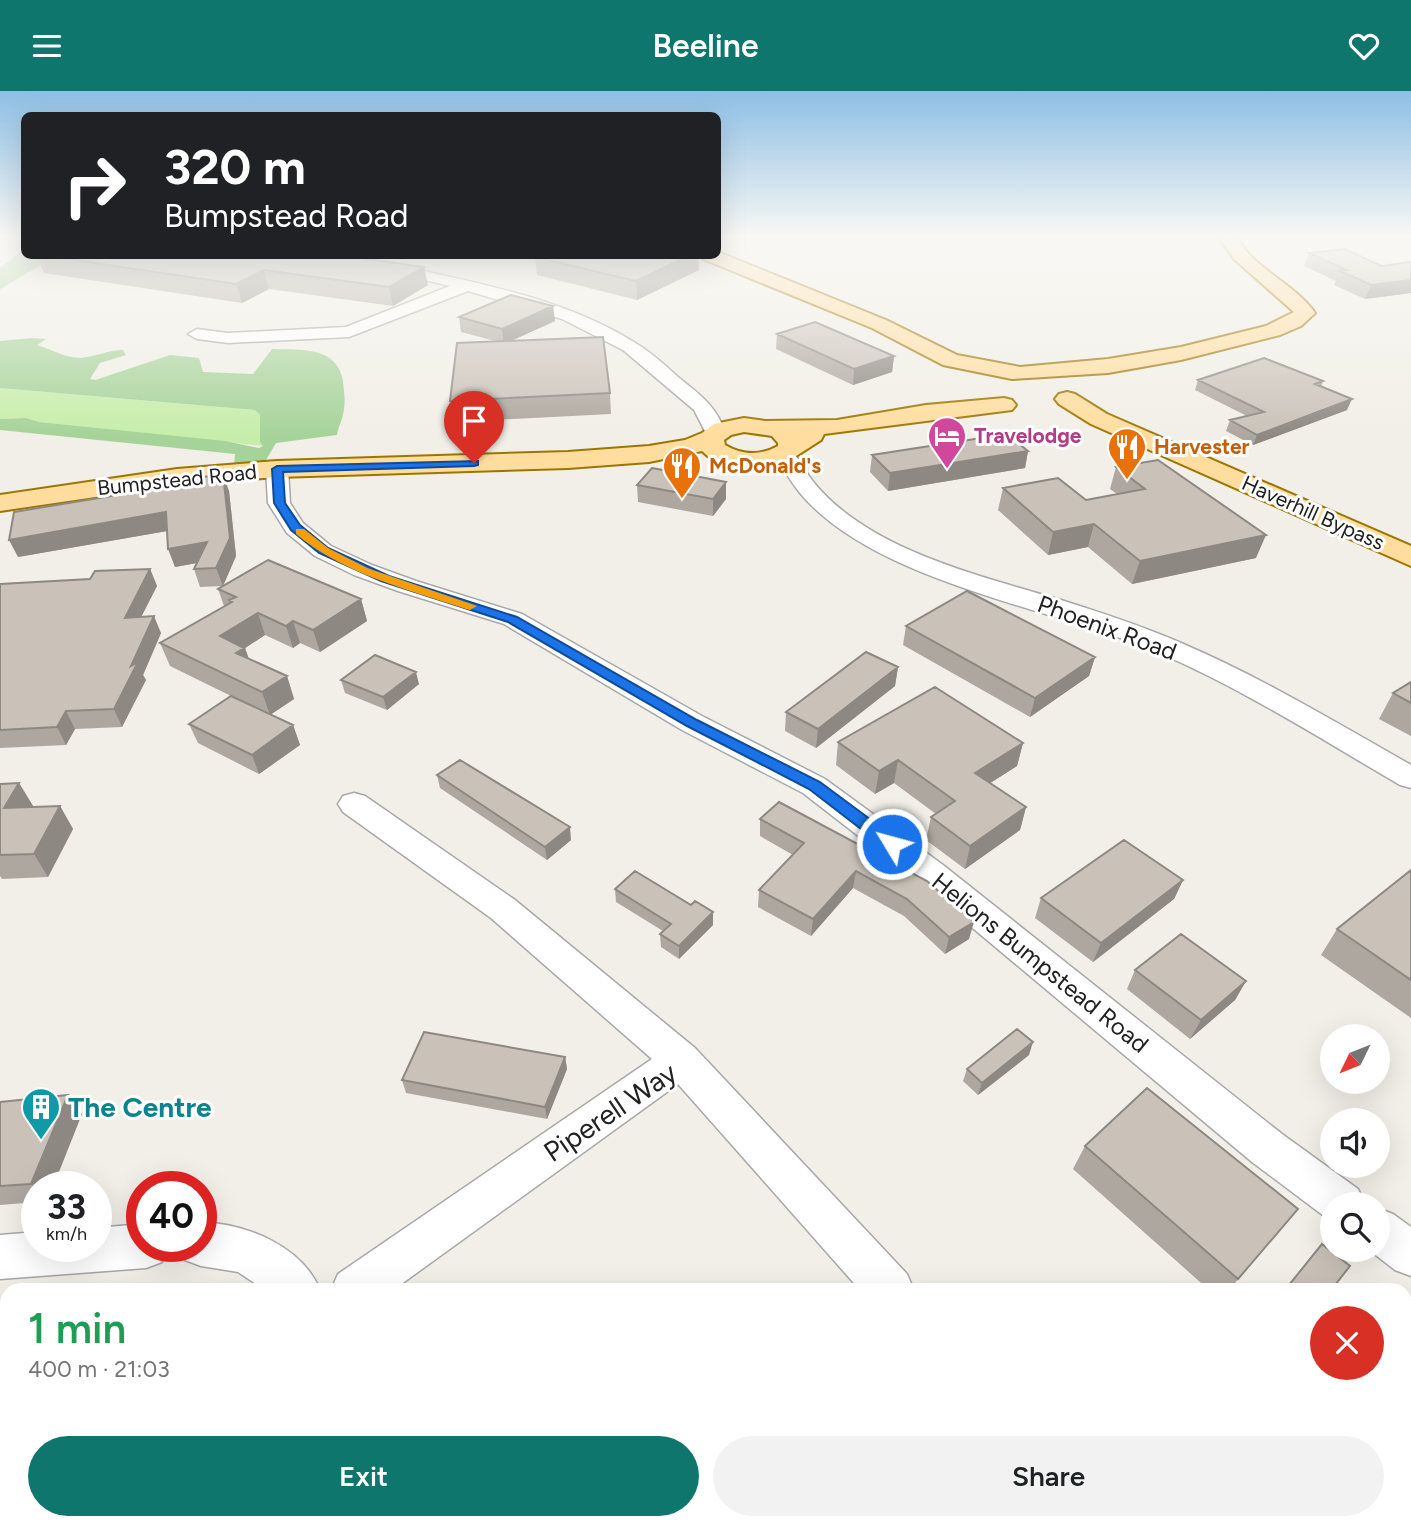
<!DOCTYPE html>
<html lang="en">
<head>
<meta charset="utf-8">
<style>
  body { margin:0; font-family:Figtree,sans-serif; background:#f2f2f2; color:#202124; height:100vh; display:flex; flex-direction:column; font-size:26px; white-space:nowrap }
  * { box-sizing:border-box; margin:0 }
  p { font-size:23px; color:#757577 }
  .icon { flex:none; width:38px; height:38px; fill:none; stroke:currentColor; stroke-width:2; stroke-linecap:round; stroke-linejoin:round }
  .map { position:relative; flex:1; overflow:hidden }
  .side { position:absolute; left:0px; top:1192px; width:1412px; height:247px; display:flex; flex-direction:column; background:#fff; border-radius:21px 21px 0 0; box-shadow:0 7px 28px #0002 }
  .side>* { flex:none }
  .top-card { position:absolute; left:21px; top:21px; width:700px; height:147px; border-radius:10px; box-shadow:0 7px 28px #0002; background:#202124; color:#fff; overflow:hidden }
  .needle { width:46px; rotate:227deg }
  .controls { position:absolute; left:1320px; top:933px; display:grid; gap:14px }
  .controls a { display:grid; place-items:center; width:70px; height:70px; border-radius:50%; background:#fff; box-shadow:0 7px 28px #0002; font-size:35px }
  .speed { position:absolute; left:21px; top:1080px; display:flex; gap:14px; font-size:35px; font-weight:700; text-align:center }
  .speed>* { display:grid; place-content:center; width:91px; height:91px; border-radius:50%; background:#fff; box-shadow:0 7px 28px #0002; line-height:1 }
  .speed small { font-size:18px; font-weight:400 }
  .speed .limit { border:10px solid #d22; background:#fff; color:#111 }
  .pin { position:absolute; display:grid; place-items:center; width:60px; height:60px; color:#fff; margin:-72px -30px; border-radius:50% 50% 50% 0; rotate:-45deg; box-shadow:0 0 7px #0007 }
  .pin .icon { rotate:45deg }
  .me { position:absolute; width:77px; margin:-38px; rotate:307deg; stroke-linejoin:round; filter:drop-shadow(0 0 5px #0008) }
  .turn { display:flex; align-items:center; gap:24px; height:147px; padding:0 28px; font-size:32px }
  .turn .icon { width:91px; height:91px; stroke-width:2.5 }
  .turn b { display:block; font-size:49px; line-height:60px }
  .round { display:grid; place-items:center; flex:none; width:74px; height:74px; border-radius:37px; background:#f2f2f2 }
  .overview { display:flex; align-items:center; justify-content:space-between; height:119px; padding:0 28px }
  h1 { font-size:42px; font-weight:600; line-height:52px; color:#1e9e55 }
  .button { display:flex; gap:14px; margin-top:auto; padding:14px 28px }
  .button a { flex:1; height:80px; border-radius:42px; background:#0f766e; color:#fff; font-size:28px; font-weight:600; line-height:80px; text-align:center }
  .button a+a { background:#f2f2f2; color:#202124 }
  header { display:flex; justify-content:space-between; align-items:center; height:91px; padding:0 28px; background:#0f766e; color:#fff; font-size:32px; font-weight:600 }
  .map>svg:first-child { display:block }
</style>
</head>
<body>
<header><svg class="icon" aria-label="menu" viewBox="0 0 24 24"><path d="M4 6h16M4 12h16M4 18h16"/></svg>Beeline<svg class="icon" aria-label="heart" viewBox="0 0 24 24"><path d="M12 20l-8-8c-3-5 5-10 8-4 3-6 11-1 8 4z"/></svg></header>
<div class="map">
<svg width="1411" height="1437" viewBox="0 0 1411 1437">
  <rect width="100%" height="100%" fill="#f1efe7"/>
  <path fill="#c6eeaa" d="M0,297L255,319L260,324V351L264,355L39,331L26,327L0,328Z"/>
  <path fill="#a6d399" d="M24,158V164L57,165L0,198V177Z
    M32,247L46,248L37,254C50,258 66,267 80,267C95,266 108,259 123,259L126,264L100,272L90,288L95,289L170,264L199,267L203,281L253,283L272,258C302,259 337,255 343,290C344,301 346,312 343,323C342,330 338,336 337,344L276,352L263,374L234,377L235,363L0,339V328L26,327L39,331L225,350L259,357L263,355L260,351V324L255,319L0,297V250Z"/>
  <g fill="none" stroke-linecap="round" stroke-linejoin="round">
    <defs>
      <path id="minor" d="M384,171C469,191 562,205 637,253C652,262 665,274 678,286C698,302 718,316 725,342L722,346H708L694,319L623,259L562,228L468,200L349,246L228,252L197,248L188,243L197,238L228,242L346,236L450,195L379,178L377,175L379,172Z
        M784,356L791,358C799,369 806,382 815,393C871,460 981,485 1061,509C1102,522 1142,535 1181,552C1261,586 1335,631 1411,674V697L1400,694C1323,649 1246,600 1164,564C1057,517 875,492 800,402C790,390 782,375 774,362L777,358Z
        M277,372L284,374L288,378L290,412L303,432L331,455L372,474L416,490L522,523L702,625L825,688L943,774L1282,1043L1358,1098L1365,1113H1332V1129L1328,1128L1252,1071L919,792L803,702L682,639L504,533L398,500L354,484L315,465L287,442L268,412L266,378L270,374Z
        M354,702L365,705L515,809L695,957L907,1183L914,1199H860L678,993L393,1199H331L338,1183L652,968L491,827L343,721L338,713L343,705Z
        M1377,1117L1393,1123L1411,1136V1185L1395,1179L1368,1158H1377Z
        M201,1131C247,1133 302,1155 320,1199H265L238,1181L201,1175L185,1169L179,1155H201Z
        M142,1133V1155H168L162,1171L146,1177L0,1188V1144L37,1141V1155H96V1137Z
        M286,1432H340L339,1437H285Z
        M1078,1432H1134L1137,1437H1080Z"/>
      <path id="major" d="M1218,145H1236C1253,178 1294,192 1315,222L1301,235L1280,244L1181,269L1108,282L1012,288L943,274L872,237L703,168L700,164H718V161L886,229L957,264L1020,276L1108,268L1181,256L1266,235L1294,221L1234,168Z
        M1067,301L1075,303L1107,323L1411,455V475L1091,333L1059,313L1055,308L1059,303Z
        M1004,307L1012,309L1016,314L1012,319L824,343L821,349L793,367L767,376L748,377L729,374L711,368L702,360L649,371L568,377L277,386L177,394L0,420V404L177,378L277,370L568,361L649,355L685,349L702,342L714,333L744,327L765,330L837,329L926,314ZM744,341L772,345L778,352V355C760,365 742,364 725,354L724,349L731,344Z"/>
    </defs>
    <use href="#minor" stroke="#a8a8a8" stroke-width="3"/>
    <use href="#major" stroke="#9d7600" stroke-width="4"/>
    <use href="#minor" fill="#fff" fill-rule="evenodd"/>
    <use href="#major" fill="#ffdd9e" fill-rule="evenodd"/>
  </g>
  <path fill="#aea79f" d="M1309,162L1382,175L1411,171V202L1365,208L1334,194L1336,190L1304,175Z
    M37,164H339L428,194L393,215L269,198L242,212L44,182Z
    M399,164H420L412,168Z
    M540,164H698L699,179L637,209L537,184L535,166Z
    M553,215L555,230L511,250L610,302L611,323L453,331L450,310L495,250L461,241L459,226Z
    M777,243L894,265L892,281L853,294L776,258Z
    M1198,289L1323,290L1321,296L1347,319L1253,354L1226,340L1230,329L1247,325L1195,299Z
    M1028,360L1025,377L888,400L870,381L872,364Z
    M1116,376L1256,467L1132,493L1088,456L1048,464L998,419L1003,397L1086,409L1117,403L1110,398Z
    M726,391V408L713,425L638,411L637,394Z
    M229,400L236,465L223,495L200,496L194,478L197,472L175,476L167,440L18,466Z
    M150,478L157,495L141,526L161,542L143,584L146,589L122,636L75,638L66,654L0,657V494L90,488Z
    M218,498L361,508L367,530L320,561L300,552L293,557L265,544L245,557L248,567L287,585L294,608L270,624L170,575L160,552L224,515Z
    M906,535L1095,566L1089,585L1030,626L903,554Z
    M898,576L895,595L816,657L785,640L786,621Z
    M341,589L419,593L387,619L345,602Z
    M1411,591V645L1379,628L1393,602Z
    M189,633L293,634L300,654L259,683L198,652Z
    M838,651L1023,652L1017,675L990,692L1026,716L1020,739L965,778L926,749L931,726L936,723L894,692L875,703L836,674Z
    M437,684L571,749L547,769L440,697Z
    M19,692L33,715L32,716L60,715L73,738L48,786L2,788L0,785V693Z
    M779,711L969,848L945,863L904,825L853,797L811,845L758,816L759,799L793,764L760,745V728Z
    M1411,779V927L1321,864L1337,838Z
    M1183,789L1174,808L1093,871L1035,827L1041,807Z
    M615,798L691,814L713,821V834L679,868L661,856L660,843L663,840L616,811Z
    M1135,879L1246,890L1235,909L1190,948L1127,898Z
    M1029,964L978,1004L963,990L967,978Z
    M565,966L567,978L547,1028L406,1002L402,989Z
    M0,1011L82,1023L37,1096V1111L0,1114Z
    M1085,1055L1298,1118L1229,1199H1209L1073,1078Z
    M1411,1229V1392L1405,1387V1234Z"/>
  <path fill="#8d8882" d="M690,164H698L699,179L637,209L636,190Z
    M424,176L428,194L393,215L389,196Z
    M264,179L269,198L242,212L236,193Z
    M1411,189V202L1365,208L1371,194Z
    M553,215L555,230L504,253L502,238Z
    M894,265L892,281L853,294L854,278Z
    M1352,308L1347,319L1253,354L1257,344Z
    M1028,360L1025,377L888,400L890,382Z
    M223,383L229,400L236,465L223,495L216,477Z
    M726,391V408L713,425V408Z
    M166,421L173,439L18,466L9,449Z
    M1094,433L1088,456L1048,464L1053,441Z
    M1266,444L1256,467L1132,493L1140,470Z
    M207,451L213,469L175,476L168,458Z
    M150,478L157,495L132,544L125,527Z
    M361,508L367,530L320,561L313,539Z
    M258,522L265,544L245,557L253,579L220,545Z
    M154,525L161,542L143,584L146,589L122,636L114,618L131,575Z
    M293,530L300,552L293,557L286,535Z
    M1095,566L1089,585L1030,626L1035,607Z
    M898,576L895,595L816,657L818,638Z
    M416,581L419,593L387,619L383,606Z
    M287,585L294,608L270,624L262,601Z
    M66,620L75,638L66,654L57,636Z
    M293,634L300,654L259,683L252,664Z
    M1023,652L1017,675L970,705L975,682Z
    M898,669L894,692L875,703L879,680Z
    M19,692L33,715L19,740L4,717Z
    M60,715L73,738L48,786L34,763Z
    M1026,716L1020,739L965,778L970,755Z
    M570,736L571,749L547,769L545,756Z
    M856,780L853,797L811,845L813,828Z
    M1183,789L1174,808L1093,871L1101,852Z
    M713,821V834L679,868V855Z
    M974,831L969,848L945,863L949,846Z
    M1246,890L1235,909L1190,948L1201,929Z
    M1033,951L1029,964L978,1004L982,992Z
    M565,966L567,978L547,1028L545,1016Z
    M68,1004L82,1023L53,1096H37V1099L31,1093Z"/>
  <path fill="#cac2b9" stroke="#8d8882" stroke-width="2" d="M1344,158L1382,175L1411,171V189L1371,194L1340,180L1347,179L1309,162Z
    M41,164H339L424,176L389,196L264,179L236,193Z
    M540,164H690L636,190L535,166Z
    M511,204L553,215L502,238L459,226Z
    M815,231L894,265L854,278L777,243Z
    M603,246L610,302L450,310L457,252Z
    M1264,267L1323,290L1315,293L1352,308L1257,344L1230,329L1264,321L1198,289Z
    M1007,343L1028,360L890,382L872,364Z
    M1158,369L1266,444L1140,470L1094,433L1053,441L1003,397L1058,387L1086,409L1145,398L1116,376Z
    M652,377L726,391L713,408L637,394Z
    M223,383L230,447L216,477L194,478L207,451L168,458L166,421L9,449L14,421L166,396L165,392Z
    M268,469L361,508L313,539L293,530L286,535L258,522L220,545L244,557L236,562L287,585L262,601L160,552L232,511L229,509L236,506L218,498Z
    M150,478L125,527L154,525L131,575L138,571L114,618L66,620L57,636L0,639V493L90,488L95,480Z
    M967,500L1095,566L1035,607L906,535Z
    M866,561L898,576L818,638L786,621Z
    M375,564L416,581L383,606L341,589Z
    M1411,591V612L1393,602Z
    M935,596L1023,652L975,682L1026,716L970,755L931,726L955,710L898,669L879,680L838,651Z
    M231,605L293,634L252,664L189,633Z
    M460,669L570,736L545,756L437,684Z
    M19,692L4,717L60,715L34,763L0,764V693Z
    M779,711L927,790L974,831L949,846L907,808L856,780L813,828L759,799L804,752L760,728Z
    M1124,749L1183,789L1101,852L1041,807Z
    M1411,779V889L1337,838Z
    M635,780L691,814L695,810L713,821L679,855L660,843L671,833L615,798Z
    M1181,843L1246,890L1201,929L1135,879Z
    M1017,938L1033,951L982,992L967,978Z
    M424,941L565,966L545,1016L402,989Z
    M1147,997L1298,1118L1238,1188L1085,1055Z
    M68,1004L31,1093L0,1095V1011Z
    M1322,1153L1350,1175L1331,1199H1285Z
    M1411,1236V1352L1405,1347V1245Z"/>
  <linearGradient id="sky" x2="0" y2="1"><stop stop-color="#8dbfe5"/><stop offset="0.42" stop-color="#f9f8f4"/><stop offset="1" stop-color="#f9f8f4" stop-opacity="0"/></linearGradient>
  <rect width="1411" height="346" fill="url(#sky)"/>
  <path fill="#1a73e8" stroke="#114b97" stroke-width="2" d="M478,370V374L474,375L283,381L285,412L300,434L328,457L389,485L517,526L697,629L820,691L898,749L901,753L898,758H887L809,698L687,635L508,531L381,490L319,462L291,439L274,412L272,378L277,375Z"/>
  <path fill="#f59e0b" d="M296,438H304L328,457L367,477L477,515L470,519L466,518C406,498 344,483 296,443Z"/>
  <defs>
    <symbol id="hotel-pin" viewBox="-11 -11 22 30"><path d="M0 17L-7.5 6A9.5 9.5 0 1 1 7.5 6Z" fill="#d1479c" stroke="#fff"/><path d="M-6-4.5h1.5V1H6V5H4.5V3h-9V5H-6ZM-4 0a1.8 1.8 0 1 1 3.6 0ZM.5 0V-2.5h3Q6-2.5 6 0Z" fill="#fff"/></symbol>
    <symbol id="restaurant-pin" viewBox="-11 -11 22 30"><path d="M0 17L-7.5 6A9.5 9.5 0 1 1 7.5 6Z" fill="#e8710a" stroke="#fff"/><path d="M-5-6h1v4h1v-4h1v4h1v-4h1v5L-1.5 .5V6h-2V.5L-5-1ZM5-6V6H3V1.5H1.5Q1.5-4 5-6Z" fill="#fff"/></symbol>
    <symbol id="building-pin" viewBox="-11 -11 22 30"><path d="M0 17L-7.5 6A9.5 9.5 0 1 1 7.5 6Z" fill="#0f9aa8" stroke="#fff"/><path d="M-4-6H4V6H1V3H-1V6H-4ZM-2.5-4.3h1.7v1.8h-1.7ZM.8-4.3h1.7v1.8H.8ZM-2.5-1h1.7V.8h-1.7ZM.8-1h1.7V.8H.8Z" fill="#fff"/></symbol>
  </defs>
  <g fill-rule="evenodd">
    <use href="#hotel-pin" x="925" y="323" width="44" height="60"/>
    <use href="#restaurant-pin" x="1105" y="334" width="44" height="60"/>
    <use href="#restaurant-pin" x="660" y="353" width="44" height="60"/>
    <use href="#building-pin" x="19" y="994" width="44" height="60"/>
  </g>
  <g text-anchor="middle" stroke-width="6" stroke-linejoin="round" paint-order="stroke">
    <g font-size="21" font-weight="bold" fill="#b23c85" stroke="#fff" text-anchor="start">
      <text x="974" y="352">Travelodge</text>
    </g>
    <g font-size="21" font-weight="bold" fill="#c56008" stroke="#fff" text-anchor="start">
      <text x="1154" y="363">Harvester</text>
      <text x="709" y="382">McDonald's</text>
    </g>
    <g font-size="21" fill="#212121" stroke="#fff">
      <text transform="translate(177 389) rotate(-6)" y="7">Bumpstead Road</text>
      <text transform="translate(1313 422) rotate(24)" y="7">Haverhill Bypass</text>
    </g>
    <g font-size="24" fill="#212121" stroke="#fff">
      <text transform="translate(1107 537) rotate(20)" y="8">Phoenix Road</text>
      <text transform="translate(1040 872) rotate(39)" y="8">Helions Bumpstead Road</text>
    </g>
    <g font-size="28" font-weight="bold" fill="#0d838f" stroke="#fff" text-anchor="start">
      <text x="68" y="1026">The Centre</text>
    </g>
    <g font-size="28" fill="#212121" stroke="#fff">
      <text transform="translate(610 1021) rotate(-34)" y="10">Piperell Way</text>
    </g>
  </g>
</svg>
<div class="controls">
<a><svg class="needle" viewBox="-14 -14 28 28"><path d="M0-13l5 13h-10z" fill="#e53935"/><path d="M0 13l5-13h-10z" fill="#757577"/></svg></a>
<a><svg class="icon" aria-label="sound" viewBox="0 0 24 24"><path d="M4 9h4l5-4v14l-5-4H4zM17 9q2 3 0 6"/></svg></a>
<a><svg class="icon" aria-label="search" viewBox="0 0 24 24"><circle cx="10" cy="10" r="6"/><path d="M15 15l6 6"/></svg></a>
</div>
<div class="speed"><div>33<small>km/h</small></div><div class="limit">40</div></div>
<div class="pin" style="left:474px;top:372px;background:#d93025"><svg class="icon" aria-label="arrive" viewBox="0 0 24 24"><path d="M6 21V4h12l-3 4 3 4H6"/></svg></div>
<svg class="me" style="left:892px;top:753px" viewBox="-20 -20 40 40"><circle r="17" fill="#1a73e8" stroke="#fff" stroke-width="3"/><path d="M0-11L8 9 0 5-8 9z" fill="#fff"/></svg>
<div class="top-card">
<div class="turn"><svg class="icon" aria-label="right" viewBox="0 0 24 24"><path d="M7 20v-9h11M14 6l5 5-5 5"/></svg><div><b>320 m</b>Bumpstead Road</div></div>
</div>
<section class="side">
<div class="overview"><div><h1>1 min</h1><p>400 m · 21:03</p></div><a class="round" style="background:#d93025;color:#fff"><svg class="icon" aria-label="close" viewBox="0 0 24 24"><path d="M6 6l12 12M18 6L6 18"/></svg></a></div>
<div class="button"><a>Exit</a><a>Share</a></div>
</section>
</div>
</body>
</html>
